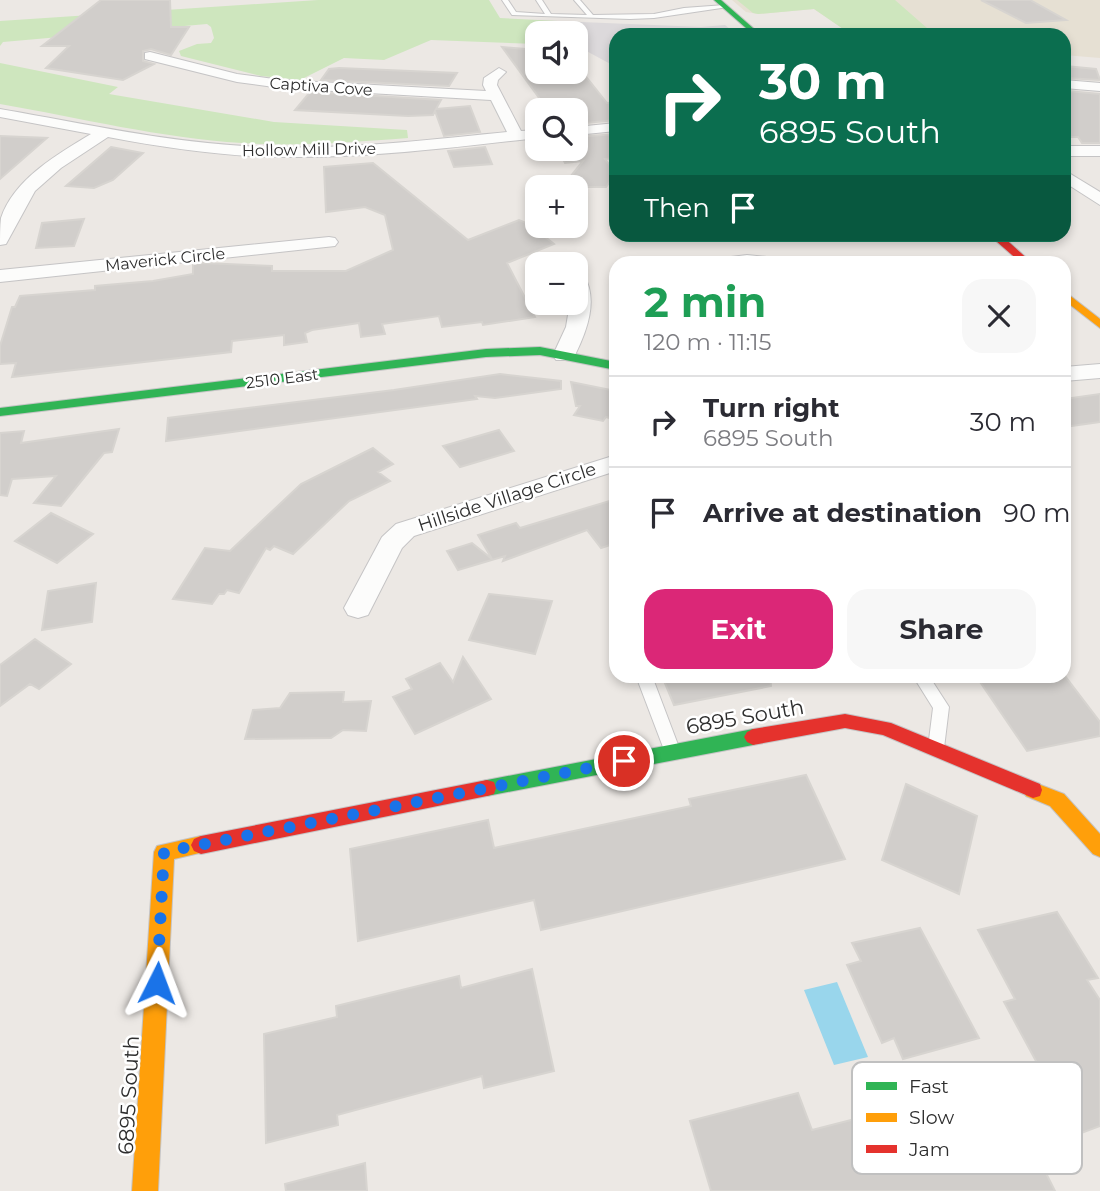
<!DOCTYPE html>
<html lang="en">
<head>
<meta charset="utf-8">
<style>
  body { margin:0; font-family:Montserrat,sans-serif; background:#f7f7f7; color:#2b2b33; height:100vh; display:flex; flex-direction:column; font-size:26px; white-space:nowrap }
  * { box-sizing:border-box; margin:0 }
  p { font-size:23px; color:#7c7c81 }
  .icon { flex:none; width:38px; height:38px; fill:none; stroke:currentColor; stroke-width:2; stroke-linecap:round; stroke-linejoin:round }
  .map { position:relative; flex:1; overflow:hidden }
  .side { position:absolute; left:609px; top:256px; width:462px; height:427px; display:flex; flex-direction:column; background:#fff; border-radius:21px; box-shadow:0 4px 10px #0003 }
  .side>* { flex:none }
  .hud { position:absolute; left:609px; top:28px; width:462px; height:214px; border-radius:21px; box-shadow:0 4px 10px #0003; background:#0b6e4f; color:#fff; overflow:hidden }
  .tools { position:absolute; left:525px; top:21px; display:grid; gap:14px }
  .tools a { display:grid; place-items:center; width:63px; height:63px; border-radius:14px; background:#fff; box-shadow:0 4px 10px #0003; font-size:35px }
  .pin { position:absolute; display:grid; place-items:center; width:60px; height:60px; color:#fff; margin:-30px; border:4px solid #fff; border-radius:50%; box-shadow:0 2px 7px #0007 }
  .me { position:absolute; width:77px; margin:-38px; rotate:3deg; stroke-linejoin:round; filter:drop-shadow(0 0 5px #0008) }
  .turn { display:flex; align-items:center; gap:24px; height:147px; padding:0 35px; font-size:32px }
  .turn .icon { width:91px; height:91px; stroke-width:2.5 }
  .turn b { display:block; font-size:49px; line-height:60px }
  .then { display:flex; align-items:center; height:66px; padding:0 35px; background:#0003; gap:14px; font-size:26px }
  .round { display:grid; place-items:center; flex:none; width:74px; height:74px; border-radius:21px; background:#f7f7f7 }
  .head { display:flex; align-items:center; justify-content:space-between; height:119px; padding:0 35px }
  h1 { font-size:42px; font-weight:700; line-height:52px; color:#1e9e55 }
  .button { display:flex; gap:14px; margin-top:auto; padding:14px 35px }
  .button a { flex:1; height:80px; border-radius:21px; background:#db2777; color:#fff; font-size:28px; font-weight:700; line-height:80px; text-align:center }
  .button a+a { background:#f7f7f7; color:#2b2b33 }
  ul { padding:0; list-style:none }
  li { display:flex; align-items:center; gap:21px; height:91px; padding:0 35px; border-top:2px solid #e1e1e2 }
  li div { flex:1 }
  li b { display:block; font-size:26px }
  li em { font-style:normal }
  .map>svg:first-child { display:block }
</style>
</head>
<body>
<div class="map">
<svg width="1100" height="1191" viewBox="0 0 1100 1191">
  <rect width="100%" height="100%" fill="#ece8e4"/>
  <path fill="#dcd9db" d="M558,21L701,27L725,25L737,35H616V67L579,47L576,33H568Z"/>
  <path fill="#e6e0d3" d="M732,0H1100V58L1064,55V35H852L814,9L758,14L746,12Z"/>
  <path fill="#cee6be" d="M318,0H489L500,18L558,21L568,33H537V44L431,40L384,60L344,58L300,80L261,76L181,56L179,51L197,44L211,43L214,38L211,27L207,24L3,42L0,46V21Z
    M737,0H895L935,35H852L814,9L758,14L753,13Z
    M0,63L118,87L109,94L274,122L407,130L408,138C353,142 298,147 242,143C161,138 80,118 0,104Z"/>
  <path fill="#99d6ec" d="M837,982L868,1057L834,1065L804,990Z"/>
  <path fill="#d1cecb" stroke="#d7d4d0" stroke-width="2" d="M101,0H170L171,27H189L171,55L151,49L143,51V61L154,64L123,80L46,68L69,46H42Z
    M981,0H1030L1066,20L1026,23Z
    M502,47L537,50V72H576V64L607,103L616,102V120L576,124V110L537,112L532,103L542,102Z
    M1065,66L1096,69L1100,80L1066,78Z
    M339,68L457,73L449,86L321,80L329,69Z
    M1068,91L1100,94V143H1082L1078,137H1064V95H1069Z
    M310,92L441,100L436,109L470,106L480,132L444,136L435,111L433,115L408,116L295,110Z
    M616,134V158L605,159L616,173L606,187H562L583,161L565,163L558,149H576V137Z
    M0,136L47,138L0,179Z
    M111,147L143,153L113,180L94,188L66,186Z
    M485,147L492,164L454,167L448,151Z
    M373,163L468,240L519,220L529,224L554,244L507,263L535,317L483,325L482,322L442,327L439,316L382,324L385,334L361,337L359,323L312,330L305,333L307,342L284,345V335L232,341L231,352L12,377L16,363L0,364V346L12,307H15L20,296L95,290V286L153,281L193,274V264L203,263L272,266V271H346L393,250L385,215L365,207L326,212L324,167Z
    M84,219L74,246L36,248L42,223Z
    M500,374L561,381V389L495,398L475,396L477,399L166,441L168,418L394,390Z
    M571,382L616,391V420L606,417L603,421L574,415L580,406H576Z
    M1100,394V422L1064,427V399Z
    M119,429L112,452L104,453L61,506L34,503L56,476L12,479L7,496L0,495V433L24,431L21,443Z
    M499,430L514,451L460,467L443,446Z
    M373,448L393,464L378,472L390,481L349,501L293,554L274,546L270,550L266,548L239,593L227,590L224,594H219L212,604L173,599L205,548L230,551L301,484Z
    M616,499V543L601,548L587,530L503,561L505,556L458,570L447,551L472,543L492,559L478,535L516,523L520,528Z
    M51,513L93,534L57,563L15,541Z
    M96,583L92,622L42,630L48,591Z
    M489,594L552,601L535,654L469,640Z
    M35,639L71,664L39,689L30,684L0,706V665Z
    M463,657L491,699L415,734L393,697L412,689L406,679L440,663L453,682Z
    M662,676H770L771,686L674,705Z
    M976,676H1065L1100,722V736L1027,751Z
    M344,692L343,702L371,701L366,731L343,730L331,738L245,739L253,710L280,708L290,693Z
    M806,775L845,859L541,930L534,900L358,941L350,849L488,820L494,848L691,806L689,799Z
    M906,784L977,816L959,894L882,860Z
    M1057,912L1098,978L1087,980L1100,1000V1126L1076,1135L1004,1002L1015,999L978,930Z
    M920,928L979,1038L903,1059L894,1038L882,1043L847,965L861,961L852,943Z
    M532,969L554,1071L484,1088L482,1076L337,1115L338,1125L266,1143L264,1034L337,1017L336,1006L459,976L461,988Z
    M1000,1082L1055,1191H711L690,1121L798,1093L812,1130Z
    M365,1163L367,1191H286L285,1184Z"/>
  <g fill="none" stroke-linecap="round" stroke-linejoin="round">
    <defs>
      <path id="lane" d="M502,0H508L516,12L545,14L536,0H542L551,14L587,15L574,0H580L593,15L654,14L684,8L725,5L728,7L654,18L630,19L512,15Z
        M747,255L786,259L791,262H710L715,259Z
        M636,676H652L680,750L678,755L672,757L666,755Z
        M913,676H929L949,707L944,748L942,753L936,755L930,753L928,748L933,708Z"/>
      <path id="street" d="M150,52L237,74L281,80L486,91L483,85L484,78L499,68L506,72L498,80L497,85L521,131L537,130V138C458,147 378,157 298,157C234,158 171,149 108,137L61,168L35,191L6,244L0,245C0,237 0,226 1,218C14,179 58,154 91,134L0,117V109C87,124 174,144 263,147C344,150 425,140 507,132L491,100L281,88L237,82L145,59V53Z
        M1064,80L1100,83V91L1064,88Z
        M616,123V131L576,135V127Z
        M1064,146H1100V156H1064Z
        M1064,170L1100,192V205L1064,182Z
        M329,237L335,238L338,242L335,246L0,282V270Z
        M576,272L583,274C599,299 587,331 575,355L572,360H556L553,355L566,327L570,303H576Z
        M1100,364V378L1064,381V367Z
        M616,455V471L414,536L402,548L368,615L358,618L348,615L344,608L382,537L396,524Z"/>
      <path id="fast" d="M714,0H721L761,35H754Z
        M540,347L616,362V370L540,355L486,357L0,416V408L486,349Z
        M753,729L759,732L762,737L759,742L753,745L487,796L480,794L478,788L480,782L487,780Z"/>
      <path id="slow" d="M1064,291L1100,319V328L1064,300Z
        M1033,782L1064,794L1100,834V857L1093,854L1050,806L1026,796L1024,790L1026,784Z
        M201,836L208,839L211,845L208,851L174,859L158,1191H132L154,852L157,846Z"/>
      <path id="jam" d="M988,234H1000L1031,262H1020Z
        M845,714L891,723L1040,784L1042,790L1040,796L1033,798L883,735L845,728L753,745L747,742L744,737L747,732L753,729Z
        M487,780L494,782L496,788L494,794L487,796L201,854L194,851L191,845L194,839L201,836Z"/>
    </defs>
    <use href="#lane" stroke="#c5c4c5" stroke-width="2"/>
    <use href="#street" stroke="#c5c4c5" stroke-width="2"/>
    <use href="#fast" stroke="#c5c4c5" stroke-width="2"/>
    <use href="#slow" stroke="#c5c4c5" stroke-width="2"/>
    <use href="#jam" stroke="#c5c4c5" stroke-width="2"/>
    <use href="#lane" fill="#fcfcfb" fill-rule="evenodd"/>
    <use href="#street" fill="#fcfcfb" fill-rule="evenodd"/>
    <use href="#fast" fill="#30b455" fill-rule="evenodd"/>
    <use href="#slow" fill="#ff9f0a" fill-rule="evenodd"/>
    <use href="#jam" fill="#e5322d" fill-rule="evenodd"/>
  </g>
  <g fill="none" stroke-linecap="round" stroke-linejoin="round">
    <path stroke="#1a73e8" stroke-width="12" stroke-dasharray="0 21.6" d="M157,983L164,852L624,761"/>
  </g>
  <g text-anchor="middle" stroke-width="5" stroke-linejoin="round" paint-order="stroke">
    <g font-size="16" fill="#2e2e2e" stroke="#fff">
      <text transform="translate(321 86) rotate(4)" y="6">Captiva Cove</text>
      <text transform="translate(309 149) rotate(-1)" y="6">Hollow Mill Drive</text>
      <text transform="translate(165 259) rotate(-6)" y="6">Maverick Circle</text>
      <text transform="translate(282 378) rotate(-7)" y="6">2510 East</text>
    </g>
    <g font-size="18" fill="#2e2e2e" stroke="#fff">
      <text transform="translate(507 497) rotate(-18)" y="6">Hillside Village Circle</text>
    </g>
    <g font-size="21" fill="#2e2e2e" stroke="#fff">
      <text transform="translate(745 717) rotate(-10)" y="7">6895 South</text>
      <text transform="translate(129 1095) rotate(-87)" y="7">6895 South</text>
    </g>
  </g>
  <rect x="852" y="1062" width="230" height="112" rx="10" fill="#fff" stroke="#c0c0c0" stroke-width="2"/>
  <rect x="866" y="1082" width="31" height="8" fill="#30b455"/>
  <rect x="866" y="1113" width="31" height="9" fill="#ff9f0a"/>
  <rect x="866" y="1145" width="31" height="8" fill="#e5322d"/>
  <g font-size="19" fill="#2e2e2e">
    <text x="909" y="1093">Fast</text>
    <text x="909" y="1124">Slow</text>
    <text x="909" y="1156">Jam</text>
  </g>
</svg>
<div class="tools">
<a><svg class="icon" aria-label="sound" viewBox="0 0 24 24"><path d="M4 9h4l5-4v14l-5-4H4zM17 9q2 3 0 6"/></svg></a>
<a><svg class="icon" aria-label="search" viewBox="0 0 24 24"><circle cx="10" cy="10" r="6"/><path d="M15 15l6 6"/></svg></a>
<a>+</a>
<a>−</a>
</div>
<div class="pin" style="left:624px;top:761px;background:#d93025"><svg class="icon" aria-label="arrive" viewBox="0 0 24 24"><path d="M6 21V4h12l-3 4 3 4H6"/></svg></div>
<svg class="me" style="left:157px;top:983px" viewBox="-20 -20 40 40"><path d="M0-17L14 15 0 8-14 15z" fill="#1a73e8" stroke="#fff" stroke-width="4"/></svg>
<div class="hud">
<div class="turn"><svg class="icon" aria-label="right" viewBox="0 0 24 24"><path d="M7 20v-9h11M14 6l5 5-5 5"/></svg><div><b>30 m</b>6895 South</div></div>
<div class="then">Then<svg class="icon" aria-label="arrive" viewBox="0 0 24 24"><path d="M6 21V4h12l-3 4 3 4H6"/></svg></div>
</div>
<section class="side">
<div class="head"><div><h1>2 min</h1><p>120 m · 11:15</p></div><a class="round"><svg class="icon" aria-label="close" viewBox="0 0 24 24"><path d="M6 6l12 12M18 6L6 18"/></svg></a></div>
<ul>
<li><svg class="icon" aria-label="right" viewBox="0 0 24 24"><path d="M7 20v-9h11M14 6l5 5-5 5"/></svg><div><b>Turn right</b><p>6895 South</p></div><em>30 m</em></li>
<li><svg class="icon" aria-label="arrive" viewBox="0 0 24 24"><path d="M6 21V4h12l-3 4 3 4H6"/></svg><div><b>Arrive at destination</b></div><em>90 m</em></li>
</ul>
<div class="button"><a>Exit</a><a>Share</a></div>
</section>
</div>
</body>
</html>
